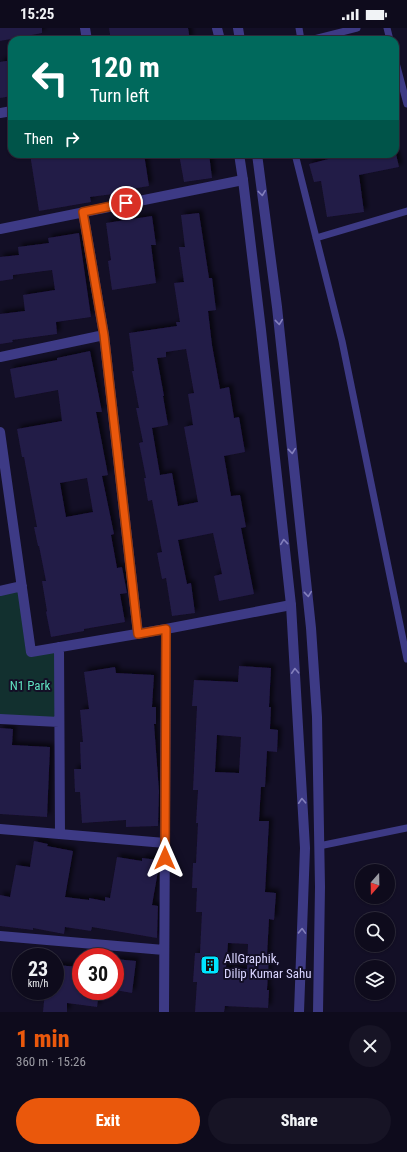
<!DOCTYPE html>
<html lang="en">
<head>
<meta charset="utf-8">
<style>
  body { margin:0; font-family:"Roboto Condensed",sans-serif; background:#171425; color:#f1f3f6; height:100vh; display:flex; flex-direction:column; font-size:15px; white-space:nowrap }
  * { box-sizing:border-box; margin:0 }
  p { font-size:13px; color:#9b9ba3 }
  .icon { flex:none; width:22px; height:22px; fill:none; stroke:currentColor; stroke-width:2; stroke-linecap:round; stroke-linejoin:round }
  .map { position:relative; height:984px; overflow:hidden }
  .details { display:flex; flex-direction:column; background:#0e0b1c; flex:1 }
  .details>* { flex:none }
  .top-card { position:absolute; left:8px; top:8px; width:391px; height:122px; border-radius:12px; box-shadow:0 1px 3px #0004,0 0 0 1px #2e2b3b; background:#00695c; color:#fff; overflow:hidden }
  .needle { width:26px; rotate:200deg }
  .buttons { position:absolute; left:355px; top:836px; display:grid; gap:8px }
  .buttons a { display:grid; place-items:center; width:40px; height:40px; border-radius:50%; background:#0e0b1c; box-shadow:0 1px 3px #0004,0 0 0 1px #2e2b3b; font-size:20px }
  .speed { position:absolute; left:12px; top:920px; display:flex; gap:8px; font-size:20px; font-weight:700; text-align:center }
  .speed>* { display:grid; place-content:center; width:52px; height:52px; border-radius:50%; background:#0e0b1c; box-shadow:0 1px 3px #0004,0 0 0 1px #2e2b3b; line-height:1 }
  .speed small { font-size:10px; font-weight:400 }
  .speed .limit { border:6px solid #d22; background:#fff; color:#111 }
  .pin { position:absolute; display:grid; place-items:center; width:34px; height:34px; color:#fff; margin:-17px; border:2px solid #fff; border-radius:50%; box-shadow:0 1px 4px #0007 }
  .me { position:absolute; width:44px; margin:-22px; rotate:0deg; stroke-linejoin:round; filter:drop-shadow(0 0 3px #0008) }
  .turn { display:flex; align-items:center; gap:14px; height:84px; padding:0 16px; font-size:18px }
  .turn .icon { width:52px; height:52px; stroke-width:2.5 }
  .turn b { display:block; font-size:28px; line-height:34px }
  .then { display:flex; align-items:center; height:38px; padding:0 16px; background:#0003; gap:8px; font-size:15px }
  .round { display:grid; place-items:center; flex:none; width:42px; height:42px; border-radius:21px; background:#171425 }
  .headline { display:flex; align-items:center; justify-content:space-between; height:68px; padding:0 16px }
  h1 { font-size:24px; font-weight:800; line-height:30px; color:#ea580c }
  .primary-button { display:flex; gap:8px; margin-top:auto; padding:8px 16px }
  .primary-button a { flex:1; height:46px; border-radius:24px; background:#ea580c; color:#fff; font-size:16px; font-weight:800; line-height:46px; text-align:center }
  .primary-button a+a { background:#171425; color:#f1f3f6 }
  .status { display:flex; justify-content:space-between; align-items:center; height:28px; padding:0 20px; background:#0e0b1c; direction:ltr }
  .status svg { height:11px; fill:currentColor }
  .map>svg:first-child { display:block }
</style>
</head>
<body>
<div class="status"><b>15:25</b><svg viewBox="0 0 49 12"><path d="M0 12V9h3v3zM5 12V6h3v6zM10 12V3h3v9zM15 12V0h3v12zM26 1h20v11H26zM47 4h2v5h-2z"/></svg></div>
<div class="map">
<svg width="407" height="984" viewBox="0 0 407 984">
  <defs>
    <filter id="shadow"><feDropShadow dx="3.5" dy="-3.5" stdDeviation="2" flood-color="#0009"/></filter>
  </defs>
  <rect width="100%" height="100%" fill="#130f26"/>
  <path fill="#12302f" d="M22,558L31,623L59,619V694L0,691V563Z"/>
  <path fill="#241b47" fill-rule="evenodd" filter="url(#shadow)" d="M0,0H42V5L0,13Z
    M109,0H188L190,12H111Z
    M12,32V68L0,70V34Z
    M30,126H144L149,158L113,164V166L90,169L91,174L39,183Z
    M179,126H209L212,150L184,154Z
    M348,126H396L399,139L359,147L364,184L327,189L321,153L314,154L309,136Z
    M199,185L209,250H212L216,282L208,283L212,317L220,361L229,359L234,390L239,389L245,424L224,428L231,468L240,467L246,499L241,500L254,566L219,573L214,548L222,546L213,505L178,512L187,556L191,555L195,585L172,588L166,550L162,551L157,525L162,524L152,472L148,473L144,450H146L139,415L143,414L136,380H139L132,343H134L129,305L177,298L176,294H180L174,255L184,254L179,219H185L181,187ZM186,321L194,365L188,366L193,397L184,399L198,474L178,478L172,445L160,447L152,400L168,397L163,368H164L157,330L166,329V324Z
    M152,188L156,217H151L156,255L112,262L108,233L111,232L106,195Z
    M79,205L91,289L56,294L57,306L12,312L13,314L0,316V286L25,283L23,267L55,262L52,242L13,247V251L0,253V229L19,227L18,219L49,215L48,210Z
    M90,323L102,384H96L108,447L102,448L114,506L111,507L117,540L122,539L127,565L120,566L125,594L84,601V603L51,609L46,584L47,583L42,553H46L39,518H38L34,499H37L24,429H22L17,401L62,393L58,362L15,370L10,341L57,332V330ZM87,450L93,484L66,489L60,455Z
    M239,638L271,640L269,679H271L270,701L278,702L277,724L267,723L265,759H261L259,793H269L265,864L276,865L274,892L269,891L267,927H269L267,962H269L268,980L225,978L224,984H195L197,954H193L195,925H200L202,884H196L197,860H192L193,835H196L198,795H196L198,762H193L197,678H192L194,652L238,654ZM217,707L241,709L239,745L215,744ZM228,915L248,916L247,941L226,940Z
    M115,639L116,645L154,647L152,679H156V696H154L159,763L158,798L126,799V792L82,795L80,764H75L74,741H81L80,714H83L80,682L89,681L84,644Z
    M0,700L13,701L12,717L50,719L47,789L0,786Z
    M34,813L48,816L47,818L73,823L65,869L89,872V870L105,873V869L110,870L117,829L142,833V830L158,832V843L152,877L158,878L157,910L92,899L91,903L65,899L64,906L33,900V902L0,898V867L10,869L16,837L30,839Z
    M115,931L136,933L132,965L115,962Z
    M55,937L81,939V963H99L97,979L67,975V984H43L45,963H55Z"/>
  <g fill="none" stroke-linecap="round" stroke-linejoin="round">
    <path stroke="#3d3a85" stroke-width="7" d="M299,0L301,12
      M387,0L390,12
      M310,12L357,0
      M395,31L407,76
      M295,126L342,313L407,631
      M316,210L407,183
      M319,818L407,800"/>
    <path stroke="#3d3a85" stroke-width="10" d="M85,0L87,12
      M0,85L12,83
      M83,184L104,307L138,606
      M0,201L243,152
      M0,329L104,307
      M0,404L31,624L166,601L291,577
      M0,563L22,558
      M59,619L60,806
      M0,691L59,694
      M0,801L165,815
      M0,908L164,922
      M164,984L166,601"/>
    <path stroke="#3d3a85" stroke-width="10" d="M217,0L220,12
      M238,0L240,12
      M239,126L243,152L261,302L291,577L305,820L299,984
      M257,126L277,279L311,600L317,689L320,859L318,984"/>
  </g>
  <defs><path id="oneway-chevron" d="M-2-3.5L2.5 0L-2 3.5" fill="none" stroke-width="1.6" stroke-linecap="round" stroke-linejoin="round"/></defs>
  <g stroke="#837fbc">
    <use href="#oneway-chevron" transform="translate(262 165) rotate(83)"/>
    <use href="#oneway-chevron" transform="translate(279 294) rotate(84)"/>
    <use href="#oneway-chevron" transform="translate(292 423) rotate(84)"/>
    <use href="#oneway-chevron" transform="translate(284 514) rotate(-96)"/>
    <use href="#oneway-chevron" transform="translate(308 566) rotate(84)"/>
    <use href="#oneway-chevron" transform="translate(295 643) rotate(-93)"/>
    <use href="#oneway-chevron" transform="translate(302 773) rotate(-93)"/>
    <use href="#oneway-chevron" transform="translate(302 903) rotate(-88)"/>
  </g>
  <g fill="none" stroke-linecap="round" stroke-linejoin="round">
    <defs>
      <path id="route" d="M126,175L83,184L104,307L138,606L166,601L165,830"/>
    </defs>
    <use href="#route" stroke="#983908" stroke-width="10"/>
    <use href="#route" stroke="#ea580c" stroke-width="7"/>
  </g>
  <defs>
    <symbol id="building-square" viewBox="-11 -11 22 22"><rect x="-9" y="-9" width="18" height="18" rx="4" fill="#00e5ff" stroke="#130f26"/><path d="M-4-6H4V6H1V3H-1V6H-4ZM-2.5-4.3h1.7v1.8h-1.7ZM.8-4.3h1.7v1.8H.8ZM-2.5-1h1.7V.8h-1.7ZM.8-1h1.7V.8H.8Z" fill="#111"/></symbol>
  </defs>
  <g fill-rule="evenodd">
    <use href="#building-square" x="199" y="926" width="22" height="22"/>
  </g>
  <g text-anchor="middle" stroke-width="4" stroke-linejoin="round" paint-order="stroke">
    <g font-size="13" fill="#5fe0c0" stroke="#130f26">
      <text x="30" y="662">N1 Park</text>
    </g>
    <g font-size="13" fill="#d9d4ff" stroke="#130f26" text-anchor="start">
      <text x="224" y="935">AllGraphik,<tspan x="224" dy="15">Dilip Kumar Sahu</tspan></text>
    </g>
  </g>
</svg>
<div class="buttons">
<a><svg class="needle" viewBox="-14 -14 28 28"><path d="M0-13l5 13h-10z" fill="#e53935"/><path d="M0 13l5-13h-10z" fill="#9b9ba3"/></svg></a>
<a><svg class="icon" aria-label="search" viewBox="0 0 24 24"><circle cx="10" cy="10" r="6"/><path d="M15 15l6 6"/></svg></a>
<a><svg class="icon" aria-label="layers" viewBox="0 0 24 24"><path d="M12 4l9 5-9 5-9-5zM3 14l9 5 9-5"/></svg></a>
</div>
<div class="speed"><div>23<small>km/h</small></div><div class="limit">30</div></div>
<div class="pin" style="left:126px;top:175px;background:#d93025"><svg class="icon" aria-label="arrive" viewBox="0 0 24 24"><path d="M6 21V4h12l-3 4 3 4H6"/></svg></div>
<svg class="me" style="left:165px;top:830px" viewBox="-20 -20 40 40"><path d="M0-17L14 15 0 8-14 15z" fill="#ea580c" stroke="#fff" stroke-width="4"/></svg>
<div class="top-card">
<div class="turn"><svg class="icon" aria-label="left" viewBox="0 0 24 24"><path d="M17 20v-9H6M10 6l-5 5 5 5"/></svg><div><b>120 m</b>Turn left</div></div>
<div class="then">Then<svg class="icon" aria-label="right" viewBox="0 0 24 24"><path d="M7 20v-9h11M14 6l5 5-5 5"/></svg></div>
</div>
</div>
<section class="details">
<div class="headline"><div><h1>1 min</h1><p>360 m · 15:26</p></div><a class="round"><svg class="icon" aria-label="close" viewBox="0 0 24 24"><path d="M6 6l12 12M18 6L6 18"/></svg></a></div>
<div class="primary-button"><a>Exit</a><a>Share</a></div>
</section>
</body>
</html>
